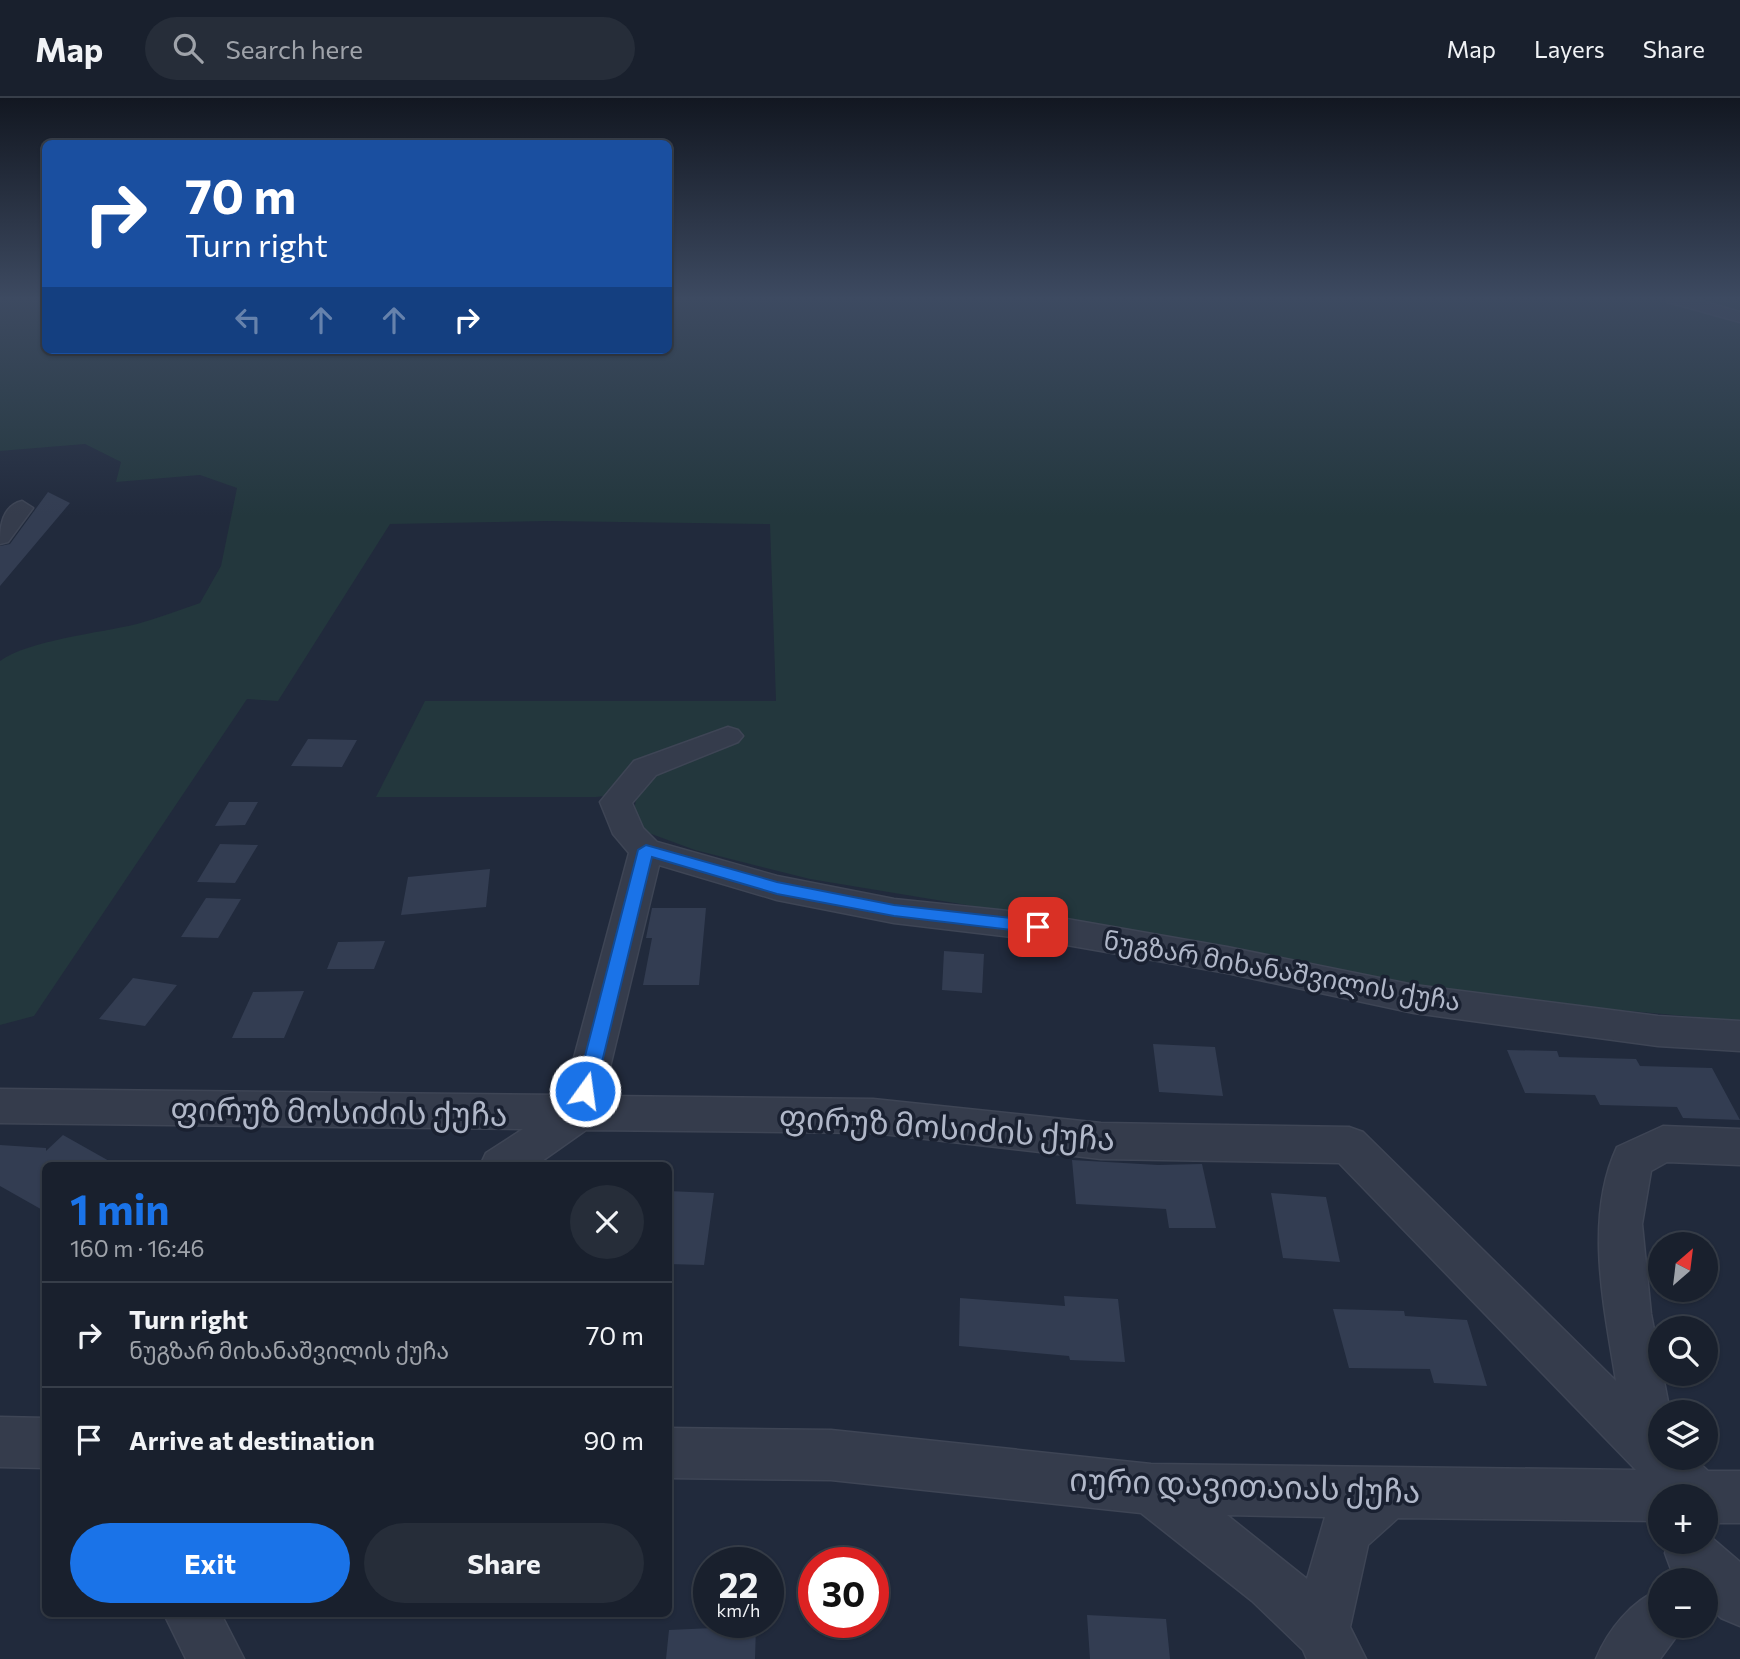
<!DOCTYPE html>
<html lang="en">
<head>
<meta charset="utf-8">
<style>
  body { margin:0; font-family:Commissioner,"Noto Sans Georgian",sans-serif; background:#262d39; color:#f1f3f6; height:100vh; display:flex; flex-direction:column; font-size:26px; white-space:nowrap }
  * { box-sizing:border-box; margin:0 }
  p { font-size:23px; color:#9fa3aa }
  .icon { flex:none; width:38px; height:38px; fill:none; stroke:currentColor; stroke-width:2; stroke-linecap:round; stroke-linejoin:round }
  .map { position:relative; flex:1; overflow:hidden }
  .sheet { position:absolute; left:42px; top:1064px; width:630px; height:455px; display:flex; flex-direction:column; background:#19202d; border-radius:10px; box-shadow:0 2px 5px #0004,0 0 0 2px #373e49 }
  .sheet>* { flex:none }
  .top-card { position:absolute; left:42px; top:42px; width:630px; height:214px; border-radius:10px; box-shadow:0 2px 5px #0004,0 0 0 2px #373e49; background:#1a4fa0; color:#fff; overflow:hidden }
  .needle { width:46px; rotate:28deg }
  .controls { position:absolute; left:1648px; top:1134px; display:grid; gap:14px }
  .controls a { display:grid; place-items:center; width:70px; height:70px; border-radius:50%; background:#19202d; box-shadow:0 2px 5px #0004,0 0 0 2px #373e49; font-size:35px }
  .speed { position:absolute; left:693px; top:1449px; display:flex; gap:14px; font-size:35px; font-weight:700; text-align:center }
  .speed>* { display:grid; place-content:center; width:91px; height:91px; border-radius:50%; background:#19202d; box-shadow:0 2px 5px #0004,0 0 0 2px #373e49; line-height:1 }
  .speed small { font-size:18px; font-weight:400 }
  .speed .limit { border:10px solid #d22; background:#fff; color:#111 }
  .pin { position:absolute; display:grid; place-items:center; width:60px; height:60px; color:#fff; margin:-30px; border-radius:14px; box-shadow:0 4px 10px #0006 }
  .me { position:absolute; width:77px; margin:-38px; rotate:14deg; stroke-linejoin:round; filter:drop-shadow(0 0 5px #0008) }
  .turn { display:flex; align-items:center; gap:24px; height:147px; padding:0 28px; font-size:32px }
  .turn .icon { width:91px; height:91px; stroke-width:2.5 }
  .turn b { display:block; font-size:49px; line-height:60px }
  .lanes { display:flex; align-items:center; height:66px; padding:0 28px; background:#0003; justify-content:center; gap:35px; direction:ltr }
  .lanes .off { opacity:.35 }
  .round { display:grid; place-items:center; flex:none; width:74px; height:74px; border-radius:37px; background:#262d39 }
  .overview { display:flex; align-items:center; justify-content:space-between; height:119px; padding:0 28px }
  h1 { font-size:42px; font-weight:700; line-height:52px; color:#1a73e8 }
  .primary-button { display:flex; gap:14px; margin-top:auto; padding:14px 28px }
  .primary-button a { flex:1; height:80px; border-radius:42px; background:#1a73e8; color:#fff; font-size:28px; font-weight:700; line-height:80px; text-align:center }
  .primary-button a+a { background:#262d39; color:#f1f3f6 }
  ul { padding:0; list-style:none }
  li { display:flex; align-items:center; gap:21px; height:105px; padding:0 28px; border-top:2px solid #373e49 }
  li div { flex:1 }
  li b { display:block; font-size:26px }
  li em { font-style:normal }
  header { display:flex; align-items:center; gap:42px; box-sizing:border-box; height:98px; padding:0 35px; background:#19202d; border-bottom:2px solid #373e49 }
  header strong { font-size:33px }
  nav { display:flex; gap:38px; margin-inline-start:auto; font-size:24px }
  .search { width:490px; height:63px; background:#262d39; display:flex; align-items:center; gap:18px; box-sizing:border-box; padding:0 24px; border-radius:38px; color:#9fa3aa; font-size:26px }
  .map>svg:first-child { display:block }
</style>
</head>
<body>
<header>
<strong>Map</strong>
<div class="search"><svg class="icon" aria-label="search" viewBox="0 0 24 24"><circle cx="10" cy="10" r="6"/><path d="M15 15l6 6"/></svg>Search here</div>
<nav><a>Map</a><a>Layers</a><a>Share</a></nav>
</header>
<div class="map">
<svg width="1740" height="1561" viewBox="0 0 1740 1561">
  <rect width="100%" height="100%" fill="#212a3c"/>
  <path fill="#23373d" d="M0,200H45L46,252H668L669,200H1740V923L1442,896L1075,825L810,781L695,752L646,734L634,714L637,694L596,699H376L425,603H776L770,426L549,423L390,426L278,603L247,601L34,918L0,927V563C29,542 100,535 137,526C158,520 179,512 200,505L221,468L237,390L200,377L116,384L121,364L85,346L0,353Z"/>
  <path fill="#333d52" d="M48,394L70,405L0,488V448L10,446Z
    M308,641L357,642L342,669L291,668Z
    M229,704H258L245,727L215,728Z
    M220,746L258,747L235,785L197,784Z
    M490,771L486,809L401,817L408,779Z
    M206,800L241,801L218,840L181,839Z
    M652,810H706L699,887H643L652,840H646Z
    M385,843L374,871H327L338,844Z
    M944,853L984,856L982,895L942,892Z
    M133,880L177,887L145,928L99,921Z
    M304,893L284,940H232L253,894Z
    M1153,946L1215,949L1223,998L1159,994Z
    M1507,952L1557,953L1559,959L1636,961L1640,968L1712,970L1740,1022L1683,1020L1677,1009L1600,1007L1595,997L1525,995Z
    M63,1037L118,1068H46V1114L0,1088V1047L46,1050V1053Z
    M1072,1062L1158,1067L1202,1066L1216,1130H1169L1166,1111L1076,1106Z
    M668,1093L714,1095L704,1167L668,1166Z
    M1271,1095L1326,1099L1340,1164L1283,1160Z
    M1064,1198L1118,1201L1125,1264L1070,1262L1069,1258L959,1248L960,1200L1065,1208Z
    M1333,1211L1404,1213L1405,1218L1467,1222L1487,1288L1434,1285L1430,1271L1349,1270Z
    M1087,1517L1166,1521L1170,1561H1090Z
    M756,1528L755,1561H666L669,1532Z"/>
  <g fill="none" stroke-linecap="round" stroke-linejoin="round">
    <defs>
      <path id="street" d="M1666,200H1691L1740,214V224L1668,204Z
        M22,403L33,410L8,444L0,446C0,428 2,408 22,403Z
        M728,629L738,632L743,638L738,644L656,677L632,705L643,730L657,744L777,778L894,801L1038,816L1227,849L1414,887L1658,918L1740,923V953L1658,948L1414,915L1227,875L1038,842L894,825L777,802L659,767L603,998L873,1001L1101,1025L1349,1029L1363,1034L1616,1283C1604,1208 1584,1120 1617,1049L1663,1028L1740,1031V1067L1667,1064L1651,1073L1642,1126L1651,1216L1670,1314H1661V1360H1694L1708,1373H1740V1425H1706V1398H1661V1423L1398,1420L1368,1447L1350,1529L1366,1561H1307L1303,1552L1252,1503L1141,1415L831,1382L668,1380V1330L831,1332L1151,1366L1636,1372L1339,1065L1101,1061L873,1035L586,1032L535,1068H480L486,1055L523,1031L0,1025V991L564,997L629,755L613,736L600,704L634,663ZM1227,1417L1325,1419L1307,1481Z
        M0,1319L46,1320V1370L0,1369Z
        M1706,1435L1740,1464V1528L1721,1520L1706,1506V1482H1681L1672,1474L1665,1455L1669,1444H1706Z
        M1661,1491V1528H1684L1660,1561H1596C1608,1532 1631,1503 1661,1491Z
        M164,1516H221L244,1561H186Z"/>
    </defs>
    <use href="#street" stroke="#3e4555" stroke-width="3"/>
    <use href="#street" fill="#353c4c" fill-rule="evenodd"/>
  </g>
  <linearGradient id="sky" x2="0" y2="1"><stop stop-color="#121721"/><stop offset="0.48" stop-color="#3d4a61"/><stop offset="1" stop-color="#3d4a61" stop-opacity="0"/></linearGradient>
  <rect width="1740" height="418" fill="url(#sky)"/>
  <path fill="#1a73e8" stroke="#114b97" stroke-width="2" d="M646,747L777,784L894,807L1038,823L1047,829L1038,835L894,818L777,796L652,759L595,993L592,999H579L576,993L638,752Z"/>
  <g text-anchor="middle" stroke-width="7" stroke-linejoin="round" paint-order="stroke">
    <g font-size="26" fill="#b0b7c8" stroke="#1a2131">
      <text transform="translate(1282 873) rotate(10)" y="9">ნუგზარ მიხანაშვილის ქუჩა</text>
    </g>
    <g font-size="32" fill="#b0b7c8" stroke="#1a2131">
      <text transform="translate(339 1014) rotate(1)" y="11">ფირუზ მოსიძის ქუჩა</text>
      <text transform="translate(947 1030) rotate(4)" y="11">ფირუზ მოსიძის ქუჩა</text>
      <text transform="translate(1245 1388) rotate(2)" y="11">იური დავითაიას ქუჩა</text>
    </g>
  </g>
</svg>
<div class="controls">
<a><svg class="needle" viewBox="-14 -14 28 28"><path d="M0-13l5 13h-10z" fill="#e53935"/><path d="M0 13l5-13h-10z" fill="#9fa3aa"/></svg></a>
<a><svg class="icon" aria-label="search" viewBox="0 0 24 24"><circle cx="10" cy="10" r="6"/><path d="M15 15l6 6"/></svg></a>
<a><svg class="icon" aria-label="layers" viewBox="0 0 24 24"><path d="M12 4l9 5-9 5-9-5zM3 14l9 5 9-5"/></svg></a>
<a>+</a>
<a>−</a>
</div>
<div class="speed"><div>22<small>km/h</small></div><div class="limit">30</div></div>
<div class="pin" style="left:1038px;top:829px;background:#d93025"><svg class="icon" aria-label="arrive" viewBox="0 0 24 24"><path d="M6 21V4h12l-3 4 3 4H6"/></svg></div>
<svg class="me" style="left:585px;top:993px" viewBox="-20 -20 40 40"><circle r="17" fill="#1a73e8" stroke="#fff" stroke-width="3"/><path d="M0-11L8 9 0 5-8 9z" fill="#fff"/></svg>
<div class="top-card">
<div class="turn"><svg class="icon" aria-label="right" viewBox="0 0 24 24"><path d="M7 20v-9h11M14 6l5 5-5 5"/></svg><div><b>70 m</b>Turn right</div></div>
<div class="lanes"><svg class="icon off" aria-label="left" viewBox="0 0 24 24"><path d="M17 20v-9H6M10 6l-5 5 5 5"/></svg><svg class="icon off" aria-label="ahead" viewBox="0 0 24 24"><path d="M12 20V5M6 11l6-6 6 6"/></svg><svg class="icon off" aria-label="ahead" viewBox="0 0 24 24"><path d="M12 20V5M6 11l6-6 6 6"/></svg><svg class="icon" aria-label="right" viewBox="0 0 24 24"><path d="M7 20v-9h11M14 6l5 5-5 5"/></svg></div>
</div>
<section class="sheet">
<div class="overview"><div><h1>1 min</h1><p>160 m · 16:46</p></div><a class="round"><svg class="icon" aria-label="close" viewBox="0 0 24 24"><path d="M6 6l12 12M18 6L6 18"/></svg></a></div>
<ul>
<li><svg class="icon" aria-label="right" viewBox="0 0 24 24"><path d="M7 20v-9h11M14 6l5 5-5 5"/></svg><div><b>Turn right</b><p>ნუგზარ მიხანაშვილის ქუჩა</p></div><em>70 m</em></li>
<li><svg class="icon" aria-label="arrive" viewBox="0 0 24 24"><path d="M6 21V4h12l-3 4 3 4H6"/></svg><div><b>Arrive at destination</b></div><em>90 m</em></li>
</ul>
<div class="primary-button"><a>Exit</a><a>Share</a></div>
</section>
</div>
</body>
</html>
